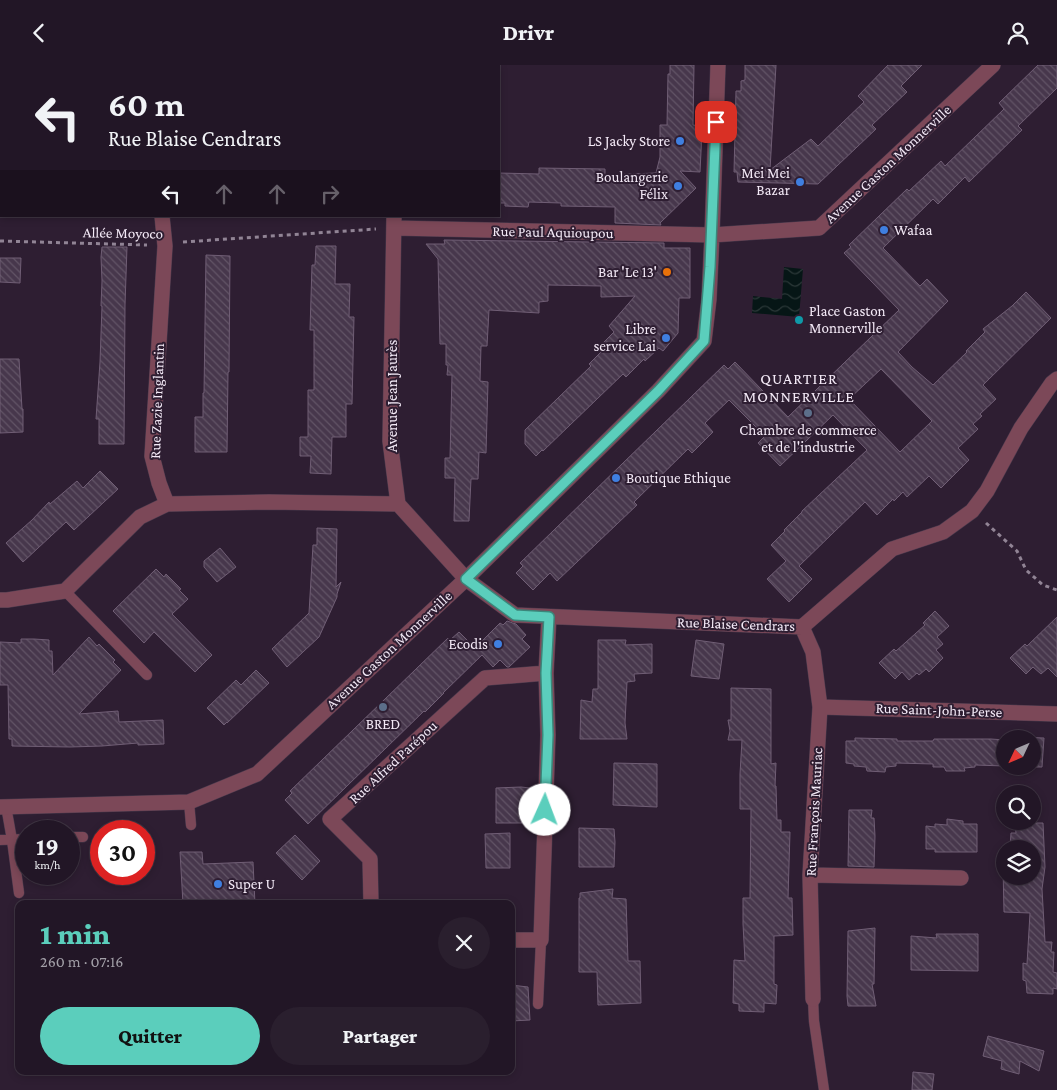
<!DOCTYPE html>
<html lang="fr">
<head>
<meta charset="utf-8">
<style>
  body { margin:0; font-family:"Crimson Pro",serif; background:#2a1f2e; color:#f1f3f6; height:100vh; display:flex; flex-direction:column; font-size:19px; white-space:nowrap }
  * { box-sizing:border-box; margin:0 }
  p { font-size:16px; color:#a29fa7 }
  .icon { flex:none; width:28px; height:28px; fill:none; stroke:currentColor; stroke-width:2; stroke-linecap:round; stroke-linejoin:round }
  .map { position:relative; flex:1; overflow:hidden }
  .sheet { position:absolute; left:15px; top:835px; width:500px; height:175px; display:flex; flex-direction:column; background:#221626; border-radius:10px; box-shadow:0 2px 8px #0003,0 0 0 1px #3f3543 }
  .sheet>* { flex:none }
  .banner { position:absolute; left:0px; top:0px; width:500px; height:152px; box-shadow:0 2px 8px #0003,0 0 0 1px #3f3543; background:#221626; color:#f1f3f6; overflow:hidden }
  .needle { width:32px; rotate:226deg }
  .buttons { position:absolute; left:996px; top:665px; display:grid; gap:10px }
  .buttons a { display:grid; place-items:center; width:45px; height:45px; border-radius:50%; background:#221626; box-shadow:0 2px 8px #0003,0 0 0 1px #3f3543; font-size:25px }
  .speed { position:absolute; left:15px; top:755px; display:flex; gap:10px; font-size:25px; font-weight:700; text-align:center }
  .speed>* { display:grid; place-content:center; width:65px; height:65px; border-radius:50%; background:#221626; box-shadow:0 2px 8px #0003,0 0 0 1px #3f3543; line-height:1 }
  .speed small { font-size:12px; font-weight:400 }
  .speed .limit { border:8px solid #d22; background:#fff; color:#111 }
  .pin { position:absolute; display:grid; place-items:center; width:42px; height:42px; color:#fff; margin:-21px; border-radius:10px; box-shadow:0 2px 8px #0006 }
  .me { position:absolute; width:55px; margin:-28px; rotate:2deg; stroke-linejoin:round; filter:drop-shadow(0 0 4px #0008) }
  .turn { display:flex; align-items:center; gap:18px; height:105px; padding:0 25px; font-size:22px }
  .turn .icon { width:65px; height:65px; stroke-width:2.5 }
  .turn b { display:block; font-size:35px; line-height:42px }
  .lanes { display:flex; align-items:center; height:48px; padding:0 25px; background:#0003; justify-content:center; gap:25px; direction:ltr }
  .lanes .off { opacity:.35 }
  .round { display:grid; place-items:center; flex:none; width:52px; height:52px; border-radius:26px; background:#2a1f2e }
  .summary { display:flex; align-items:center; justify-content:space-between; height:85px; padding:0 25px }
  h1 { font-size:30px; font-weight:800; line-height:38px; color:#5bcebc }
  .button { display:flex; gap:10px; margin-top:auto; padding:10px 25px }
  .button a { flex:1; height:58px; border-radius:30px; background:#5bcebc; color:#111; font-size:20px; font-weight:800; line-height:58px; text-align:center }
  .button a+a { background:#2a1f2e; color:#f1f3f6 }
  header { display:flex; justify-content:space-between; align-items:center; height:65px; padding:0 25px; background:#221626; font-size:22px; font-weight:800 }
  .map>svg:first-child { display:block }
</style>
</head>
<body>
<header><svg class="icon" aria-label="back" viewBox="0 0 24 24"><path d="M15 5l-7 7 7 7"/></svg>Drivr<svg class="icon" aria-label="person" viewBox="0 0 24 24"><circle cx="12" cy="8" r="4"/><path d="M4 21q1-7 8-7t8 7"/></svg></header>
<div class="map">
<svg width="1057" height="1025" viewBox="0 0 1057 1025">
  <defs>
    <pattern id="water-waves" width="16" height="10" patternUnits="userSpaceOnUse" patternTransform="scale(1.25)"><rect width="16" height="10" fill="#061616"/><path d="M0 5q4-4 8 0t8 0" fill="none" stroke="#2b3838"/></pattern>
    <pattern id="building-back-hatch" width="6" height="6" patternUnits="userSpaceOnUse" patternTransform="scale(1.25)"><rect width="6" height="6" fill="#47374c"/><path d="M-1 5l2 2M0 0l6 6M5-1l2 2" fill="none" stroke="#625466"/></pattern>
  </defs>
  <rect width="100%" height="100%" fill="#2e1e32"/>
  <path fill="url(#water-waves)" d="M784,202L803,204L799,252L752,248L753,231L782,234Z"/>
  <path fill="url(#building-back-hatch)" stroke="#705e75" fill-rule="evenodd" d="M670,0H694L693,60L700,61V66H702L700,107L680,106L696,123L660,158L661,160L615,158V142L561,141V138L529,137L528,142L505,141V138H499V108L539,109V103L605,104V110L656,108L660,92V60H667L668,9H670Z
    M745,0H776L770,105L811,74L818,81L864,37L858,31L888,0H922L901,21L907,27L872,60L876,64L818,119L738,117L737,107H734L736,26H741V16L745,15Z
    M1038,0H1057V23L1018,61L1022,65L969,117L965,112L938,139L933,134L883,183L920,221L927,214L948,236L898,287L912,302L933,320L967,287L966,286L985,267L983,264L1012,241L1026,227L1051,253L983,320L996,334L980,349L982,351L973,359L978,364L958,383L969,395L941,423L929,411L907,432L903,427L894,436L893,434L877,450L865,437L799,501L812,514L789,537L767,514L786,496L771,480L785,466L784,465L802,447V446L867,385L833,350L780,401L758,378L765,371L729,335L705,358L713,367L692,388L688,384L634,437L637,440L557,516L550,508L533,525L516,508L523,501L520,498L724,300L728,304L735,297L788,352L899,245L844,188L851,182L849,180L907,124L909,126L941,96L945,101L1004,44L999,38ZM881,304L932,356L900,387L849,334Z
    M444,175L664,178V183H690V233H679L678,268L663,286L659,283L645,296L644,294L626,312L623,309L543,386L542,385L536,391L525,379V365L591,301L589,299L601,287L598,283L614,267L609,261L635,231L601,232V221L548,220V236L539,237V248L489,245L487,281H481L480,316L488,317L486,388L479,387L478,414H471L469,456H454L455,413H445V393H450L452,310H447L448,300H446V279H440L438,194L426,179H445Z
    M316,181H336L335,219H350L349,252H354L352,339H346V372H332L331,409L310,408L311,391H300V372H308V325H314V265H310L312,200H315Z
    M102,182H127L125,240L124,379H99V354H96L100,297L102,241H101L102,216L101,192Z
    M206,190L230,191L229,307H228L227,387H195V352H203V328H204Z
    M0,193H21L20,218L0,217Z
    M0,294H19L22,344H23V367L0,368Z
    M100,406L118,424L74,465L66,457L23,497L6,478L32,455L49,437L50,439L77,416L83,423Z
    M317,463L337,464L336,522L341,517L337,529V532L319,572L287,602L272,584L309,548L313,480H317Z
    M220,483L236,502L217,517L204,502V496Z
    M156,504L164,512L166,509L181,524L179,525L188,534L172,549L212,590L195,607L154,567L144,578L113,546Z
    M935,546L949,561L937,572L943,579L936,585L943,593L929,607L926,604L919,610L917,608L909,615L902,607L895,614L879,598L894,584L896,586L925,560L923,558Z
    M1057,552V612L1048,603L1041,609L1033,602L1026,609L1010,593L1025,579L1027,581Z
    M507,556L516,559L526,570L522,574L530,582L509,602H507L500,595L493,602L482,590L443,628H444L425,647L424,646L308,759L285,735L292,728L290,726L448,573L450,575L459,567L475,583L500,558L503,560Z
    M89,572L97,581L99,579L115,595L113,597L121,605L79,649L118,646L119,657L163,655L164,679L138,680V678L102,681L70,682L12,681V674H9L8,620H0V577L21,578V574H34L49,575V586H52L53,610Z
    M598,575H626L625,580L652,579V608L634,609L635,616L627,617L625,658L627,674H580L581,635L592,637L593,624H598Z
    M696,575L724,579L719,614L691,611Z
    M256,605L269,618L227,658V657L224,660L207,643L236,615L241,620Z
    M731,623L771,624V699L776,698L775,721H776L777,755H781V767H790L788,833H792L793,870L774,871V919L777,920L776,939L764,938V947L739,946V939L733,938L734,895L745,896L743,859V833H750L751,744H740V709L742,675H728L730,666L728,655H731Z
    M1018,672L1044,673L1042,702H1019V701H1014H1032V674H1007V673Z
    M855,673L897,674V676H933L934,674H991L1005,675V701L975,700V702L964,703L965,706H946L944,702H933V699L896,698V701L886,702L885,707L867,706L866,702L854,701V699L846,698V676H855Z
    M614,698L657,699V742L613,740Z
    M521,722L530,723L531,747L521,748L522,758H496V723Z
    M849,745H872L871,753H874L875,771L874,802L848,801Z
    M947,754L963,756V759H977V787H935V784H926V761L935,762V759L947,760Z
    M1015,758H1043L1045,802L1042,824L1045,877H1052L1051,887H1054L1053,907L1057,908V924L1053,923V929L1027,928L1026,916L1023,915V898L1027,899L1030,848L1004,847L1003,802H1005V811H1032V784H1010L1011,768H1016Z
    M579,763L614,764L615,777L614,802H579Z
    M510,768V803H486L485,769Z
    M295,770L320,796L302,815L276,788Z
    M180,787H202L203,799L253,797L255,839H183Z
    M613,824L612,833L626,834L628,896H640L641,938L598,940L597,907H579V833H580V828Z
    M875,863L874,919H872L876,941H848L847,931L848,866Z
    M936,869H978V906L911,905V871L937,873Z
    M511,920L528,922L530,955L511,956Z
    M988,971L1044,986L1039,1006L1020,996L1019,1009L1001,1004L1002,996L983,991Z
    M913,1007L934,1009L932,1025H912Z"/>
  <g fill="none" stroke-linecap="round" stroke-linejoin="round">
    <defs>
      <path id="service" d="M65,526L147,610
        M189,737L191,760
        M6,741L12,775L19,828
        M69,772H83
        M0,775L26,774
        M813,934L814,956L824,1025
        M538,939L541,875"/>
      <path id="minor" d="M394,0V1
        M122,1V0
        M162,151L165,181L152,391L159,418L167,439L269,437L398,439
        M394,151L390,376L398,439L466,514L515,550L802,562L892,484L943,467L972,446L987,426L1021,363L1052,318L1057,314
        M394,163L712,170L718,0
        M0,535H7L65,526L140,452L167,439
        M802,562L813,587L820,642L810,810L813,934
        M820,642L1057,649
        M810,810L961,813
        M371,839L370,794L330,754L485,613L546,608
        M511,875H541L548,670L546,608L549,552"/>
      <path id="tertiary" d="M0,742L189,737L257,709L466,514L658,326L704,276L709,234L712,170L819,163L993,0"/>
    </defs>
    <use href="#service" stroke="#4a3a4d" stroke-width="11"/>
    <use href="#minor" stroke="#4a3a4d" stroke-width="16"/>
    <use href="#tertiary" stroke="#4a3a4d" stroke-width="16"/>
    <path stroke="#918495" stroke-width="3" stroke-dasharray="4 4" stroke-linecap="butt" d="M0,176L147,180
      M183,177L376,164
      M986,458L1017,486L1026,505L1043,520L1057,525"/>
    <use href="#service" stroke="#7c4858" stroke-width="10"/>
    <use href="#minor" stroke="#7c4858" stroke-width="15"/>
    <use href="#tertiary" stroke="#7c4858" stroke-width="15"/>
  </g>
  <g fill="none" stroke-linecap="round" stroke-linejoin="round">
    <defs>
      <path id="route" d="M545,745L548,670L546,608L549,552L515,550L466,514L658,326L704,276L710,202L716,57"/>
    </defs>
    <use href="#route" stroke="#3b867a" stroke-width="12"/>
    <use href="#route" stroke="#5bcebc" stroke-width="9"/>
  </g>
  <g fill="#3f7fe0" stroke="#2e1e32" stroke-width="2">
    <circle cx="680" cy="76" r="5"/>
    <circle cx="800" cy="117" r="5"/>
    <circle cx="678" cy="121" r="5"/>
    <circle cx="884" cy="165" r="5"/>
    <circle cx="666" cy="273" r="5"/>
    <circle cx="616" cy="413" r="5"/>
    <circle cx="498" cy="579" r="5"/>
    <circle cx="218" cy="819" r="5"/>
  </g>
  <circle fill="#e8710a" stroke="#2e1e32" stroke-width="2" cx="667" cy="207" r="5"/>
  <circle fill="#0f9aa8" stroke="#2e1e32" stroke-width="2" cx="799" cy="255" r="5"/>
  <g fill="#5c6f8a" stroke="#2e1e32" stroke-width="2">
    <circle cx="808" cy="348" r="5"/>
    <circle cx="383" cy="642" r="5"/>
  </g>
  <g text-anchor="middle" stroke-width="4" stroke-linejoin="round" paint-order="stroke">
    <g font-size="15" fill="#f3e9f6" stroke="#2e1e32" text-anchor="end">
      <text x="670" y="81">LS Jacky Store</text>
      <text x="790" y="113">Mei Mei<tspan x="790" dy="17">Bazar</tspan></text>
      <text x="668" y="117">Boulangerie<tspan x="668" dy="17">Félix</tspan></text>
      <text x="894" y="170" text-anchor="start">Wafaa</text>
      <text x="657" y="212">Bar 'Le 13'</text>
      <text x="809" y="251" text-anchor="start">Place Gaston<tspan x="809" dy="17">Monnerville</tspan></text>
      <text x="656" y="269">Libre<tspan x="656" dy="17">service Lai</tspan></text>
      <text x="808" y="370" text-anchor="middle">Chambre de commerce<tspan x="808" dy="17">et de l'industrie</tspan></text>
      <text x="626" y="418" text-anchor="start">Boutique Ethique</text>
      <text x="488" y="584">Ecodis</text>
      <text x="383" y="664" text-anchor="middle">BRED</text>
      <text x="228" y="824" text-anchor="start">Super U</text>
    </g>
    <g font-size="15" fill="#f3e9f6" stroke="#2e1e32">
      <text transform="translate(888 99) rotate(-43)" y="5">Avenue Gaston Monnerville</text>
      <text transform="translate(553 167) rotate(1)" y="5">Rue Paul Aquioupou</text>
      <text transform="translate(123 168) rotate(1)" y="5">Allée Moyoco</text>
      <text transform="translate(392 331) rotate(-90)" y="5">Avenue Jean Jaurès</text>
      <text transform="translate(157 336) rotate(-88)" y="5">Rue Zazie Inglantin</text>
      <text transform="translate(736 559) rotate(2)" y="5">Rue Blaise Cendrars</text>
      <text transform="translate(389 585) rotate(-43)" y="5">Avenue Gaston Monnerville</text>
      <text transform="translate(939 645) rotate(2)" y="5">Rue Saint-John-Perse</text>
      <text transform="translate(393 697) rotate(-43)" y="5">Rue Alfred Parépou</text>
      <text transform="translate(814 747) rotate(-87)" y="5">Rue François Mauriac</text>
    </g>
    <g font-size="16" letter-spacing="1" fill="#f3e9f6" stroke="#2e1e32">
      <text x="799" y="319">QUARTIER<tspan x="799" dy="18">MONNERVILLE</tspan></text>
    </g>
  </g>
</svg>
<div class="buttons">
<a><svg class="needle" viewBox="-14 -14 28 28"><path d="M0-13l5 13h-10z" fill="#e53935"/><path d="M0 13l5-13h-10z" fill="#a29fa7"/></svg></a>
<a><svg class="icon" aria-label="search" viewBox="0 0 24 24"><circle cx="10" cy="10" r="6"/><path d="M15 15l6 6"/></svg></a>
<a><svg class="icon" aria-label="layers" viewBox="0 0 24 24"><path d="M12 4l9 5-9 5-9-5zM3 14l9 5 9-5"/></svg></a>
</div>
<div class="speed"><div>19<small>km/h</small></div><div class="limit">30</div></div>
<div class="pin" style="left:716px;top:57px;background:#d93025"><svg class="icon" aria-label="arrive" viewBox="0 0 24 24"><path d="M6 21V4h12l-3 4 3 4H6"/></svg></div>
<svg class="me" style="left:545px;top:745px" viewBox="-20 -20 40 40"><circle r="19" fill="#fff"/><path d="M0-13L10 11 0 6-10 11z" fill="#5bcebc"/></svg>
<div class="banner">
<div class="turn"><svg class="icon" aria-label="left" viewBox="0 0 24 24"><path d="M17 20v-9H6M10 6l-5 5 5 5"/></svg><div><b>60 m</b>Rue Blaise Cendrars</div></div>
<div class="lanes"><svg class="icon" aria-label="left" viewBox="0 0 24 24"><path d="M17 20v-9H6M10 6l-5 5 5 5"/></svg><svg class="icon off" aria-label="ahead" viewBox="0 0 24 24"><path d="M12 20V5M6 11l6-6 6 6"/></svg><svg class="icon off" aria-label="ahead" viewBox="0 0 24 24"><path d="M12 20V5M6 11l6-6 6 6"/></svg><svg class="icon off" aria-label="right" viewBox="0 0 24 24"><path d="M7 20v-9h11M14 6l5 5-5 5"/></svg></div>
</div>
<section class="sheet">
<div class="summary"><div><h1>1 min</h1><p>260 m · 07:16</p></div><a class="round"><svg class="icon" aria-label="close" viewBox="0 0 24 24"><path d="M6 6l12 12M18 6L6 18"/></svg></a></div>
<div class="button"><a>Quitter</a><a>Partager</a></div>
</section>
</div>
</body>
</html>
